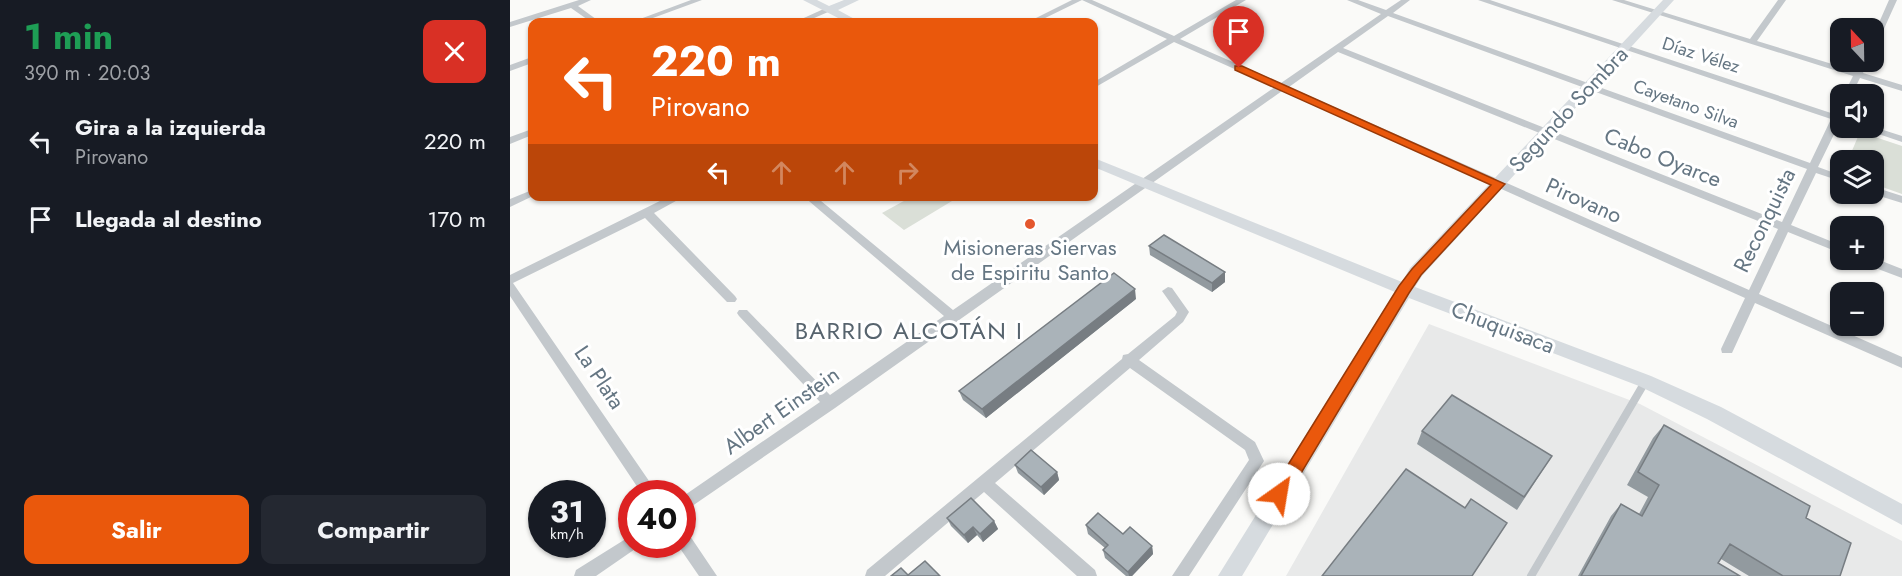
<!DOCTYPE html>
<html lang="es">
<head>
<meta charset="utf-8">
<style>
  body { margin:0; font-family:Jost,sans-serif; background:#242831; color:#f1f3f6; height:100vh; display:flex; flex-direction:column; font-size:22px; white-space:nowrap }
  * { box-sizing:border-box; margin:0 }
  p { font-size:20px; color:#9ea1a6 }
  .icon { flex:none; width:33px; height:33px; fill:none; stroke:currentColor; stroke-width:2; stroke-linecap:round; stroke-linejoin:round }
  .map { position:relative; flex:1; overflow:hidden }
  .drawer { display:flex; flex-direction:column; background:#171b24; width:510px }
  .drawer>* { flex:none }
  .hud { position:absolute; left:18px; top:18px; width:570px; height:183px; border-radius:12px; box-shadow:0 2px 4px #0004; background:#ea580c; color:#fff; overflow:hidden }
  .needle { width:39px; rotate:338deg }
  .tools { position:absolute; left:1320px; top:18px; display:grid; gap:12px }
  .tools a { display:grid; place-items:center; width:54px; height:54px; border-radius:12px; background:#171b24; box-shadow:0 2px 4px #0004; font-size:30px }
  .speed { position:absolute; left:18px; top:480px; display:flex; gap:12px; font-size:30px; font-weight:700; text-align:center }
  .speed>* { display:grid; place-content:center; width:78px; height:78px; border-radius:50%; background:#171b24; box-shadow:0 2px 4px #0004; line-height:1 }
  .speed small { font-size:15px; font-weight:400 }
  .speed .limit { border:9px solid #d22; background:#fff; color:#111 }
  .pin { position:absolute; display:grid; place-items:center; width:51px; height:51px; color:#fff; margin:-62px -26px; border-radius:50% 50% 50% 0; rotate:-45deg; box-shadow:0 0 6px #0007 }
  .pin .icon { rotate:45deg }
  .me { position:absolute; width:66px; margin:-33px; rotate:32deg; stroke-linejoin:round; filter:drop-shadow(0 0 4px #0008) }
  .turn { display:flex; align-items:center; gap:21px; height:126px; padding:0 24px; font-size:27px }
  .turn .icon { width:78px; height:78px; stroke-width:2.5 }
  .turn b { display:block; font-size:42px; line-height:51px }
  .lanes { display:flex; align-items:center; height:57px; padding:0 24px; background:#0003; justify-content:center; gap:30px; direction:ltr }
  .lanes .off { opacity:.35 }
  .round { display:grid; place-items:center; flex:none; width:63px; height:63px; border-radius:12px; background:#242831 }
  .head { display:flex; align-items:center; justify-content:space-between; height:102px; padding:0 24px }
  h1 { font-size:36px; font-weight:700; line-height:45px; color:#1e9e55 }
  .primary-button { display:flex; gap:12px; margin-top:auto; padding:12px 24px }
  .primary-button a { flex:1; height:69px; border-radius:12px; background:#ea580c; color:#fff; font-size:24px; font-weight:700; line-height:69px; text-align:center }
  .primary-button a+a { background:#242831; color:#f1f3f6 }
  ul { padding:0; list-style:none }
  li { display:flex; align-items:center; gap:18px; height:78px; padding:0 24px }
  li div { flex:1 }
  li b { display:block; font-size:22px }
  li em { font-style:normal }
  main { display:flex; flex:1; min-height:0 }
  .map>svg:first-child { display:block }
</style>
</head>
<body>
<main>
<section class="drawer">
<div class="head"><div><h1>1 min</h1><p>390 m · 20:03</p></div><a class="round" style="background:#d93025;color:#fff"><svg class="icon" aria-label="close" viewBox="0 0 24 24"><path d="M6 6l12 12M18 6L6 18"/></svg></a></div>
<ul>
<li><svg class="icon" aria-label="left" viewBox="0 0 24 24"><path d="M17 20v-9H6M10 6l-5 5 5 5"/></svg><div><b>Gira a la izquierda</b><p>Pirovano</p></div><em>220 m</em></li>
<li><svg class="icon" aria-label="arrive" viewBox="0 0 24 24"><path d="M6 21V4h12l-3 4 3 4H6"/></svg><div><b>Llegada al destino</b></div><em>170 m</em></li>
</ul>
<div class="primary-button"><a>Salir</a><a>Compartir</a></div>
</section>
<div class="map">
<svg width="1392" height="576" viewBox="0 0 1392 576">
  <rect width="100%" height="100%" fill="#fafaf8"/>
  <path fill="#e8e9e9" d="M919,324L1130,404L1365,527L1392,541V576H776Z"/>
  <path fill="#dadfd7" d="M1350,132L1392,146V194L1364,184V160H1338Z
    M401,197H435L442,201L394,230L372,213Z"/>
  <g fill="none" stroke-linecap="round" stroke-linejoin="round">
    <path stroke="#c3c8cc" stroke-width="8" d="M1021,576L1135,382"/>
    <path fill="#c3c8cc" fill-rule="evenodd" d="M69,0H81L68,6L90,22H81L61,8L0,27V22Z
      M181,0H192L132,22H122Z
      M562,0H572L527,22H518Z
      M572,0H582L664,36L726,0H736L670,39L771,83L871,14L837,0H848L876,10L891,0H900L883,13L1300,163L1321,119L968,0H980L1324,114L1327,108L1330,107V122L1308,167L1330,175V181L1306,173L1281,225L1330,245V253L1278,232L1249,294L1392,357V368L1245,303L1222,353H1212L1211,349L1235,298L772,91L325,408L172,513V497L310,402L229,316L227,313L229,310H237L320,395L434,316L293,196H305L443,310L765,87L664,42L584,88V82L657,39ZM878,16L1297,169L1272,222L833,48ZM828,52L1268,229L1239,290L779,87Z
      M1102,0H1114L1240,39L1268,0H1276L1247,41L1345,71L1350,62H1358L1353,73L1392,85V91L1350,78L1342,94H1334L1343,76Z
      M1379,0H1387L1368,42L1364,44V34Z
      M318,7L325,9L295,22H285Z
      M22,57V63L0,71V65Z
      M1364,127L1392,136V142L1351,128Z
      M22,129V135L0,144V137Z
      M1364,187L1392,196V203L1363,194Z
      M22,190L23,196L0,207V199Z
      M160,196H175L144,213L225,296L227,299L225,302H217L135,218L3,283L148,494H132L0,296V275Z
      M1364,258L1392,269V278L1352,263L1350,260Z
      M658,287L662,288L679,312L673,322L629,360L745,442L754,461L679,576H662L739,460L735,450L620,368L485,483L585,570L587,576H567L474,492L375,576H355L357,570L612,359L613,355L618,354L665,316L667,312L652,291Z
      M172,531L178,533L207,576H189L167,544H172Z
      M122,535V544H129L128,547L86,576H64L66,570Z"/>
    <path fill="#d6dbdf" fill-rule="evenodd" d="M293,0H307L319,6L334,0H349L328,10L350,22H336Z
      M1153,0H1164L912,276L905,287L1141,376L1211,407L1392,504V525L1197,419L1129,386L899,298L732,576H708L885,292L584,167V158L892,282L900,268Z"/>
  </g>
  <path fill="#929a9f" d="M639,246L715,272V282L702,292L640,255Z
    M626,299L476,418L453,400L449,391Z
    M1154,425L1296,518L1330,576H1239L1211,559L1208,563L1230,576H1068L1101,516L1111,504L1129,514L1138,497L1117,485L1143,438Z
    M912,431L1042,456L1007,510L907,444Z
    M505,465L547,472L549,480L534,495L508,473Z
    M437,518L484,521L488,529L473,542L467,535L458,543L441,526Z
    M576,525L613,534L642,546L643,554L622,576H616L595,558L593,550L595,548L578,534Z"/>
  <path fill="#777d82" d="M715,272V282L702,292V283Z
    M625,289L626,299L476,418L472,409Z
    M547,472L549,480L534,495L531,487Z
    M484,521L488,529L473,542L470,534Z
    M463,527L467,535L458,543L454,535Z
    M642,546L643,554L622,576H619L618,572Z"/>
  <path fill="#aab3b9" stroke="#777d82" stroke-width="1.5" d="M654,235L715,272L702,283L639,246Z
    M604,273L625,289L472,409L449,391Z
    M942,395L1042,456L1014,497L912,431Z
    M1154,425L1300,506L1296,518L1341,543L1330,576H1273L1220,544L1208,563L1230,576H1071L1111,504L1132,516L1149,485L1128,472Z
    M521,450L547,472L531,487L505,465Z
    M896,469L955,508L961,499L997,523L962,576H812Z
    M461,498L484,521L470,534L463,527L454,535L437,518Z
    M588,513L613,534L620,527L642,546L618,572L593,550L598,545L576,525Z
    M415,561L430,576H381L391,568L398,575Z"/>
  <path fill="#ea580c" stroke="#983908" stroke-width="1.5" d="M725,66H732L995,184L911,275L899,293L775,500L769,502L763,500L760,494L763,489L889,286L902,269L981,185L725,70Z"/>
  <circle fill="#e4572e" stroke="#fff" stroke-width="2" cx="520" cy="224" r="6"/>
  <g text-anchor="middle" stroke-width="6" stroke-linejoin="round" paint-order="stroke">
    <g font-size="18" fill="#657683" stroke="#fff">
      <text transform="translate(1191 55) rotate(18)" y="6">Díaz Vélez</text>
      <text transform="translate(1176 104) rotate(20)" y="6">Cayetano Silva</text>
    </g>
    <g font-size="22" fill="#657683" stroke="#fff">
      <text transform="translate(1058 109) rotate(-47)" y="8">Segundo Sombra</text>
      <text transform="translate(1153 157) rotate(22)" y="8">Cabo Oyarce</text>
      <text transform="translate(1074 200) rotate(24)" y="8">Pirovano</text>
      <text transform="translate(1254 220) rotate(-64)" y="8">Reconquista</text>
      <text transform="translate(993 327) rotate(21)" y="8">Chuquisaca</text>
      <text transform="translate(90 377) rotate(56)" y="8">La Plata</text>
      <text transform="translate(271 410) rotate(-35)" y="8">Albert Einstein</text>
    </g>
    <g font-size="22" fill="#657683" stroke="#fff">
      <text x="520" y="255">Misioneras Siervas<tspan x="520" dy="25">de Espiritu Santo</tspan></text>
    </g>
    <g font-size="24" letter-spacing="1.5" fill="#57646e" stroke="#fff">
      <text x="399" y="339">BARRIO ALCOTÁN I</text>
    </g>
  </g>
</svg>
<div class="tools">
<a><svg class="needle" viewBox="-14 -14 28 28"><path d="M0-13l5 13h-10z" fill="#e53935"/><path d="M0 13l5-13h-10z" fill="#9ea1a6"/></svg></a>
<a><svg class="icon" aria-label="sound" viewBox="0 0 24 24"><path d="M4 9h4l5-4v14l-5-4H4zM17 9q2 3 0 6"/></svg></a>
<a><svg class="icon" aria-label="layers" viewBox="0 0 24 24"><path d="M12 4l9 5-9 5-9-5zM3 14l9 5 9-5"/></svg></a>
<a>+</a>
<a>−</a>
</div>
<div class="speed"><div>31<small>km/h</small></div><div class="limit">40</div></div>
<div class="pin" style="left:729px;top:68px;background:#d93025"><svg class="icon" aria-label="arrive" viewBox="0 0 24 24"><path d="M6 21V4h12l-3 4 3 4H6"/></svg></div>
<svg class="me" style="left:769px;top:494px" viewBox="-20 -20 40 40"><circle r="19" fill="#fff"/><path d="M0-13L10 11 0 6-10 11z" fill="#ea580c"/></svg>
<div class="hud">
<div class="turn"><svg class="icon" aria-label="left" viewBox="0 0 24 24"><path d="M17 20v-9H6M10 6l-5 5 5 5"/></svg><div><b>220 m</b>Pirovano</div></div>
<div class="lanes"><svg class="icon" aria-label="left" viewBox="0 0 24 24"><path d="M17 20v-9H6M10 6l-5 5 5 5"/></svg><svg class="icon off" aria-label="ahead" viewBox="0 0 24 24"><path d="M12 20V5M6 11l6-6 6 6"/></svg><svg class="icon off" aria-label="ahead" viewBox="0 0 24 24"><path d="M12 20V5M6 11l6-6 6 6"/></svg><svg class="icon off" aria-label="right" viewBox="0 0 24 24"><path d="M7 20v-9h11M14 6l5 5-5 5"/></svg></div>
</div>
</div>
</main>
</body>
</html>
